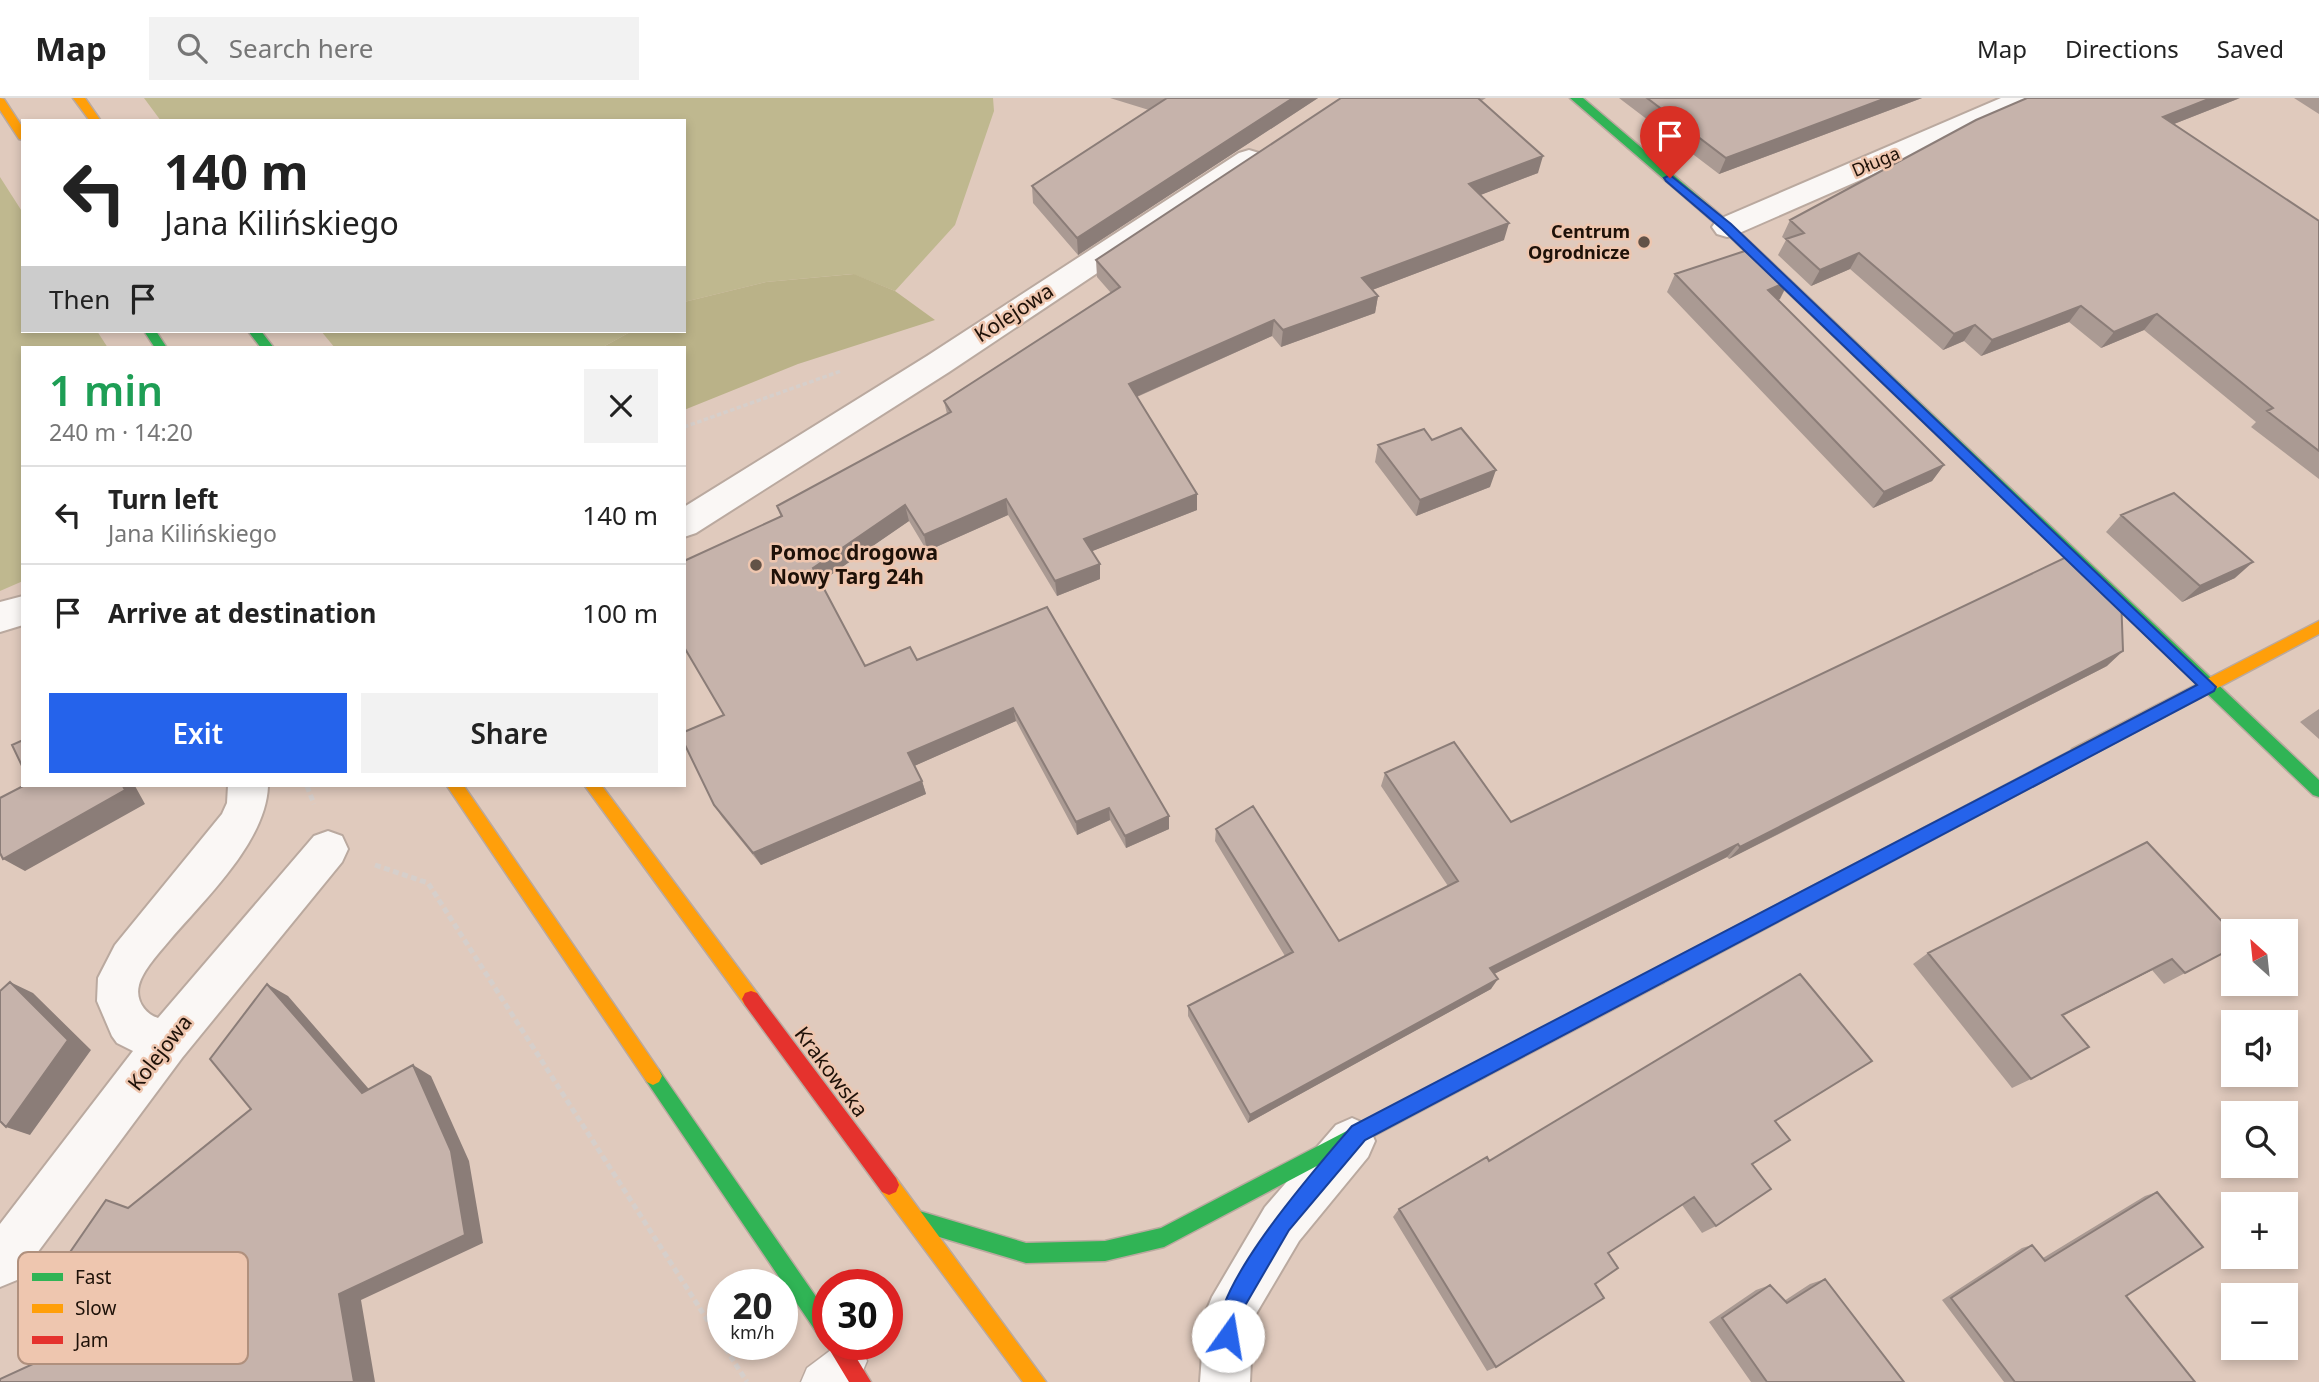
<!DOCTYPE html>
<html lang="en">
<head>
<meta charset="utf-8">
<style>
  body { margin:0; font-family:"Noto Sans",sans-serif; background:#f2f2f2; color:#222; height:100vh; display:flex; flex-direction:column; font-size:26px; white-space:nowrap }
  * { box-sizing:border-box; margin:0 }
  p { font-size:23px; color:#767676 }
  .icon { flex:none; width:38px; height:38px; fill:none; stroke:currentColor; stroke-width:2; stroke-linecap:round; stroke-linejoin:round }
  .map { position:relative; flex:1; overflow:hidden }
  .details { position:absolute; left:21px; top:248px; width:665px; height:441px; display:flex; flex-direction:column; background:#fff; border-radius:0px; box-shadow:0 4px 10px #0003 }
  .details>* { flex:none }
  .banner { position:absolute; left:21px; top:21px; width:665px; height:214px; border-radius:0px; box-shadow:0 4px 10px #0003; background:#fff; color:#222; overflow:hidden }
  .needle { width:46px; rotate:333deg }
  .fabs { position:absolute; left:2221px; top:821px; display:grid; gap:14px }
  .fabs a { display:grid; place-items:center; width:77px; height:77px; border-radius:0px; background:#fff; box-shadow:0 4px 10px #0003; font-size:35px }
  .speed { position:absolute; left:707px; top:1171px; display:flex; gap:14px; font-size:35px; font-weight:700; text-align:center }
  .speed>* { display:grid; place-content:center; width:91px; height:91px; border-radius:50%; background:#fff; box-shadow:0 4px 10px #0003; line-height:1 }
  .speed small { font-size:18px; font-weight:400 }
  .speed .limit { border:10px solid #d22; background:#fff; color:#111 }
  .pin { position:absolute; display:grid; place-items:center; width:60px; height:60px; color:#fff; margin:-72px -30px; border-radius:50% 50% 50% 0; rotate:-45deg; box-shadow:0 0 7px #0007 }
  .pin .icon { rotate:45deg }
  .me { position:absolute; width:77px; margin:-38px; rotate:13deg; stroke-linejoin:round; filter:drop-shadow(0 0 5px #0008) }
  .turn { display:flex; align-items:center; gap:24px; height:147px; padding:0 28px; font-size:32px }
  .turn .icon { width:91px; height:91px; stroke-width:2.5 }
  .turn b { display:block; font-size:49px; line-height:60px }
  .then { display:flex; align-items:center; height:66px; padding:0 28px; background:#0003; gap:14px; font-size:26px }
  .round { display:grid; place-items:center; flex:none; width:74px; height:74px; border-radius:0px; background:#f2f2f2 }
  .headline { display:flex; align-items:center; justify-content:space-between; height:119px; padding:0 28px }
  h1 { font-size:42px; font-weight:600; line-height:52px; color:#1e9e55 }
  .button { display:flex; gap:14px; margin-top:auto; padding:14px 28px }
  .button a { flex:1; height:80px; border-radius:0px; background:#2563eb; color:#fff; font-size:28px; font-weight:600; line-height:80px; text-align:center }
  .button a+a { background:#f2f2f2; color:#222 }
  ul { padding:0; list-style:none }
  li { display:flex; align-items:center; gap:21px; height:98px; padding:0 28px; border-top:2px solid #e0e0e0 }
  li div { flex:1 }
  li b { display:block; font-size:26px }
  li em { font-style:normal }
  header { display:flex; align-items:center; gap:42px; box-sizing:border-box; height:98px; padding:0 35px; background:#fff; border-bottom:2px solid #e0e0e0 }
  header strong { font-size:33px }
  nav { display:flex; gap:38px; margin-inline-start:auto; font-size:24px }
  .search { width:490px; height:63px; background:#f2f2f2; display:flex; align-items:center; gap:18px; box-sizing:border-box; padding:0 24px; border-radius:0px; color:#767676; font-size:26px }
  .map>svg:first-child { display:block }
</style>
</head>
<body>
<header>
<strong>Map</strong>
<div class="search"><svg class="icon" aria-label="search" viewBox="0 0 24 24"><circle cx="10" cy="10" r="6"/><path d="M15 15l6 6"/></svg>Search here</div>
<nav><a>Map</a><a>Directions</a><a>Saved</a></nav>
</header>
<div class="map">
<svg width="2319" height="1284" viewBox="0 0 2319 1284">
  <rect width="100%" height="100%" fill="#e0cabd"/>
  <path fill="#bfb88f" d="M144,0H993L994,13L955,127L895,193L853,176L766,184L684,204V23H161Z
    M0,79L23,115V233H97L108,250H23V483L0,493Z
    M321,233H632L601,250H335Z"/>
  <path fill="#bab288" d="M854,176L895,193L935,222L798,266L684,312V250H601L632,233H684V204L766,184Z"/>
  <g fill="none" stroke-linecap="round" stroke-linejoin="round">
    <defs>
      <path id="lane" d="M839,1246L861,1249L867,1263L861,1277L853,1284H801L807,1270Z"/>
      <path id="street" d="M2001,0H2038L2034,6L1737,136L1727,139L1717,136L1712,129L1717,122Z
        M1249,52L1259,55L1263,61L1259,67L949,274L696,435L684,439V409L927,258L1239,55Z
        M23,498V527L0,534V504Z
        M228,688H268C266,744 204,802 169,843C159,855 143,872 139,887C135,902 145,916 158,920L314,738L328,733L342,738L348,751L342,764L182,960L17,1182L0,1189V1126L133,953L117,945L112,938L97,903L98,880L115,847L222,716L227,705Z
        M1352,1020L1368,1027L1375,1043L1368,1059L1299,1143L1253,1221L1250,1284H1200L1205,1216L1212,1199L1265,1109L1336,1027Z"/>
      <path id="fast" d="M1570,0H1583L1731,126L2319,682V699L2313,697L1723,132Z
        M144,233H156L167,250H155Z
        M248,233H261L274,250H261Z
        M2078,649L2084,651L2086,656L2084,661L1663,885L1657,887L1651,885L1648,879L1651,873Z
        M1479,964L1485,967L1488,973L1485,979L1164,1149L1105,1163L1026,1165L916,1132L909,1129L906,1122L909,1115L916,1112L1026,1145L1105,1143L1161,1130Z
        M653,969L659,972L828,1216V1244L821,1241L647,984L644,978L647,972Z"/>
      <path id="slow" d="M0,0L4,1L23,30V42L19,41L0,12Z
        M73,0H85L101,23H90Z
        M2319,523V536L2084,661L2078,663L2072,661L2070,656L2072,651Z
        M447,688H464L659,972L662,978L659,984L653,987L647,984Z
        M585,688H602L757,895L760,901L757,907L751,909L745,907Z
        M889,1077L896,1080L1046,1284H1023L882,1094L879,1087L882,1080Z"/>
      <path id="jam" d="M1657,871L1663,873L1666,879L1663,885L1485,979L1479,982L1473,979L1470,973L1473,967Z
        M751,893L757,895L896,1080L899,1087L896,1094L889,1097L882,1094L745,907L742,901L745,895Z
        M828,1242V1246H848L871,1284H849L826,1246Z"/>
    </defs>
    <use href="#lane" stroke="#baa99f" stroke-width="3"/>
    <use href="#street" stroke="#baa99f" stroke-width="4"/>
    <use href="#fast" stroke="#baa99f" stroke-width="3"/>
    <use href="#slow" stroke="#baa99f" stroke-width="3"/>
    <use href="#jam" stroke="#baa99f" stroke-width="3"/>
    <path stroke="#d6cfcb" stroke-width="3.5" stroke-dasharray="4.5 2.5" stroke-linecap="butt" d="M684,329L841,273"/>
    <path stroke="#d6cfcb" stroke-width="5" stroke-dasharray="6 3.5" stroke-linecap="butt" d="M307,688L314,706
      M375,767L428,785L747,1284"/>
    <use href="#lane" fill="#faf7f5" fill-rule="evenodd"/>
    <use href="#street" fill="#faf7f5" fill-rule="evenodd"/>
    <use href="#fast" fill="#30b455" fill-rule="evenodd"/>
    <use href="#slow" fill="#ff9f0a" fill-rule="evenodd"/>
    <use href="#jam" fill="#e5322d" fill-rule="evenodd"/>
  </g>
  <path fill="#aa9a93" d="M1110,0H1318L1078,157L1033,105L1032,88L1149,12Z
    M1341,0H1486L1481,3L1538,75L1480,97L1504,142L1372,192L1378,198L1375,215L1281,249L1272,238L1137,299L1197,412L1092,453L1100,481L1057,498L1008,417L927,453L909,423L820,484L865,568L917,562L1047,509L1169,718V731L1126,750L1110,722L1077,737L1016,623L914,668L922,683L926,696L761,767L722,719L714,707L723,617L781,419L777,408L947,316L944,303L1111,195L1097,179L1096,162Z
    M1619,0H1922L1719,76Z
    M2240,0L2174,26L2319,123V381L2251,329L2256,324L2144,232L2101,250L2069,224L1981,258L1964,243L1943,252L1850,171L1811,188L1778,157L1786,142L1782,139L1790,122Z
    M2294,0H2319V16Z
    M1675,176L1780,201L1778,202L1944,367L1932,383L1873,410L1667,194Z
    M1432,342L1490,389L1416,418L1375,364L1378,347Z
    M2121,417L2235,480L2182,504L2106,434Z
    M2107,568L1771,740L1729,761L1727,759L1494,876L1491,891L1248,1025L1188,918V908L1285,858L1215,743L1216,731L1339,843L1448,788L1381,688L1385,675L1511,724Z
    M2319,611V641L2300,624Z
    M2233,850L2164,886L2152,872L2063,918L2031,981L2012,990L1913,866L1928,855Z
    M1776,1023L1716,1128L1702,1135L1682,1107L1608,1155L1595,1186L1496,1269L1487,1273L1393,1119L1399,1111L1489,1063Z
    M2157,1094L2126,1198L2195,1284H2004L1942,1202L2022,1150L2032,1147L2043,1160L2145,1098Z
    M1825,1181L1904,1284H1751L1709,1224L1756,1192L1770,1187L1784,1203L1810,1186Z"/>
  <path fill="#8b7d78" d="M1293,0H1318L1078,157L1077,140Z
    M1886,0H1922L1719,76L1726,60Z
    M2211,0H2240L2151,35L2163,19Z
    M1543,58L1538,75L1465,103L1469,86Z
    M1509,125L1504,142L1359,197L1362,180Z
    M1859,155L1850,171L1811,188L1820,172Z
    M1789,183L1780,201L1760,210L1768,192Z
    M1378,198L1375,215L1281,249L1283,232Z
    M2081,208L2069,224L1981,258L1992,242Z
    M2157,216L2144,232L2101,250L2114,234Z
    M1274,222L1272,238L1129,302V286Z
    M1975,227L1964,243L1943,252L1954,236Z
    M1944,367L1932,383L1873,410L1884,394Z
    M1496,372L1490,389L1416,418L1420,402Z
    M1197,396V412L1085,456L1084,441Z
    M1006,401L1008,417L927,453L924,437Z
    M905,407L909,423L819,485L813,470Z
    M2253,464L2235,480L2182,504L2200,488Z
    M1100,466V481L1057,498L1055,483Z
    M2123,553L2107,568L1729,761L1740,749Z
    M1013,610L1016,623L912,669L908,655Z
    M922,683L926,696L761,767L753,755Z
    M123,688H135L145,706L25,773L3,761Z
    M1109,710L1110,722L1077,737L1076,724Z
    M1169,718V731L1126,750L1125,738Z
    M1738,746L1727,759L1484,881L1490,870Z
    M2172,861L2152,872L2044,927L2062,917Z
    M1498,881L1491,891L1248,1025L1250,1017Z
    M10,884L33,895L91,952L30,1037L6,1029Z
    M267,886L288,898L381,1005L362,995Z
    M413,967L431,978L469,1063L483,1145L361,1202L375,1284H354L339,1196Z"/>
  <path fill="#c6b3ab" stroke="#8b7d78" stroke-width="2" d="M1167,0H1293L1077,140L1032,88Z
    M1341,0H1478L1543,58L1469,86L1509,125L1362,180L1378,198L1283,232L1274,222L1129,286L1197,396L1084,441L1100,466L1055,483L1006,401L924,437L905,407L813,470L865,568L910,549L917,562L1047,509L1169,718L1125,738L1109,710L1076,724L1013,610L908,655L922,683L753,755L714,707L684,645V634L724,617L684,549V463L782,418L777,408L951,314L944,303L1120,189L1096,162Z
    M1647,0H1886L1726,60Z
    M2027,0H2211L2163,19L2319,123V353L2267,313L2273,310L2157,216L2114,234L2081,208L1992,242L1975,227L1954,236L1859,155L1820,172L1786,141L1804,135L1790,122L1976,22Z
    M1754,150L1789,183L1768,192L1944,367L1884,394L1675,176Z
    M1461,330L1496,372L1420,402L1378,347L1424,331L1432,342Z
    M2174,395L2253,464L2200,488L2121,417Z
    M2075,455L2121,498L2123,553L1783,727L1740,749L1738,746L1490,870L1498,881L1250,1017L1188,908L1293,854L1216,731L1253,708L1339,843L1458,783L1385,675L1454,644L1511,724Z
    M23,642V670L12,647Z
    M23,688H123L125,692L3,761L0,755V700Z
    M2147,744L2233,835V850L2185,875L2172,861L2062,917L2089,949L2031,981L1928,855Z
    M1800,876L1872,963L1775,1023L1790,1042L1752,1066L1771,1091L1716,1128L1694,1099L1608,1155L1618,1170L1595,1186L1604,1200L1496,1269L1399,1111L1487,1059L1489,1063Z
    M10,884L68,942L6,1029L0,1023V893Z
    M267,886L362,995L413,967L451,1053L465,1137L339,1196L354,1284H0V1281L131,1221L46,1189L106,1102L128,1110L251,1011L210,961Z
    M2157,1094L2203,1149L2126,1198L2195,1284H2015L1951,1200L2032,1147L2045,1163Z
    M1825,1181L1904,1284H1767L1722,1220L1770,1187L1787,1205Z"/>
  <path fill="#2563eb" stroke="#184099" stroke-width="2" d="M1670,77L1731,126L2216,589L2214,593L1365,1042L1289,1132L1239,1218L1235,1246L1228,1249L1220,1246C1201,1198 1320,1066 1352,1028L2197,587L1722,131L1666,83L1664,80Z"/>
  <g fill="#625247" stroke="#eec6af" stroke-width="2.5">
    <circle cx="1644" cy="144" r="7"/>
    <circle cx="756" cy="467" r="7"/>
  </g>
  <g text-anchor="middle" stroke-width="5" stroke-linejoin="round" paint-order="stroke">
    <g font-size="18" fill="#1e1108" stroke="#eec6af">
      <text transform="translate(1876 64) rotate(-23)" y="6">Długa</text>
    </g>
    <g font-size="18" font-weight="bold" fill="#1e1108" stroke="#eec6af" text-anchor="end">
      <text x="1630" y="140">Centrum<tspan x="1630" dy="21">Ogrodnicze</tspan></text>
    </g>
    <g font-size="21" fill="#1e1108" stroke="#eec6af">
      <text transform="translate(1014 215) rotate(-33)" y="7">Kolejowa</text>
      <text transform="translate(160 955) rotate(-52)" y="7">Kolejowa</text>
      <text transform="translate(831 974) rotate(53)" y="7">Krakowska</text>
    </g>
    <g font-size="21" font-weight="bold" fill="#1e1108" stroke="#eec6af" text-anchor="start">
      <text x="770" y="462">Pomoc drogowa<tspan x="770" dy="24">Nowy Targ 24h</tspan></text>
    </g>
  </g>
  <rect x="18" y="1154" width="230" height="112" rx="10" fill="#eec6af" stroke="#b0907d" stroke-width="2"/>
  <rect x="32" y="1175" width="31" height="8" fill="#30b455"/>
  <rect x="32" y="1206" width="31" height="9" fill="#ff9f0a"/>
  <rect x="32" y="1238" width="31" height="8" fill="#e5322d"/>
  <g font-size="19" fill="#1e1108">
    <text x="75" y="1186">Fast</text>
    <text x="75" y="1217">Slow</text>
    <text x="75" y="1249">Jam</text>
  </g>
</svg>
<div class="fabs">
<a><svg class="needle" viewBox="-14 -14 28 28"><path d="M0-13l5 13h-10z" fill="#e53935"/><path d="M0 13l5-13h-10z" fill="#767676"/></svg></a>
<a><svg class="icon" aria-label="sound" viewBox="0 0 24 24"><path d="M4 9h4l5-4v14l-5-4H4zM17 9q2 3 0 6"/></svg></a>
<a><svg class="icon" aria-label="search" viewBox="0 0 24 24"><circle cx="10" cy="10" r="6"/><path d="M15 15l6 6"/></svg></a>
<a>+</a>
<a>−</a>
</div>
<div class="speed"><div>20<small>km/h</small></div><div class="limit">30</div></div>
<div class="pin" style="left:1670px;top:80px;background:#d93025"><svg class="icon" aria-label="arrive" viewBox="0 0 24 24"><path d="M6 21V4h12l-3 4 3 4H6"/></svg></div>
<svg class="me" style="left:1228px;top:1238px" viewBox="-20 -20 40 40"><circle r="19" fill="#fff"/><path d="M0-13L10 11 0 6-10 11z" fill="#2563eb"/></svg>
<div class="banner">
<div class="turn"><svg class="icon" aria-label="left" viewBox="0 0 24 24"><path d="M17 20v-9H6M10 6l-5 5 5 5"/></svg><div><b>140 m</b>Jana Kilińskiego</div></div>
<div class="then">Then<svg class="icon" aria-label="arrive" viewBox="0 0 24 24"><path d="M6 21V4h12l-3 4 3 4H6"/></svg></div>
</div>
<section class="details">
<div class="headline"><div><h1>1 min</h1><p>240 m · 14:20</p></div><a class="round"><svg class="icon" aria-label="close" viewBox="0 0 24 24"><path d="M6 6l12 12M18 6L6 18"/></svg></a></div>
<ul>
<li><svg class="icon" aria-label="left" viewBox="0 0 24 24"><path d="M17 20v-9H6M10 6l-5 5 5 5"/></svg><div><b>Turn left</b><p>Jana Kilińskiego</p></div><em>140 m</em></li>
<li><svg class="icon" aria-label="arrive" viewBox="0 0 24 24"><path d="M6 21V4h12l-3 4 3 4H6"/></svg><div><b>Arrive at destination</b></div><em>100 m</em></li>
</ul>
<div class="button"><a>Exit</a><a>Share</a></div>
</section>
</div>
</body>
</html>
